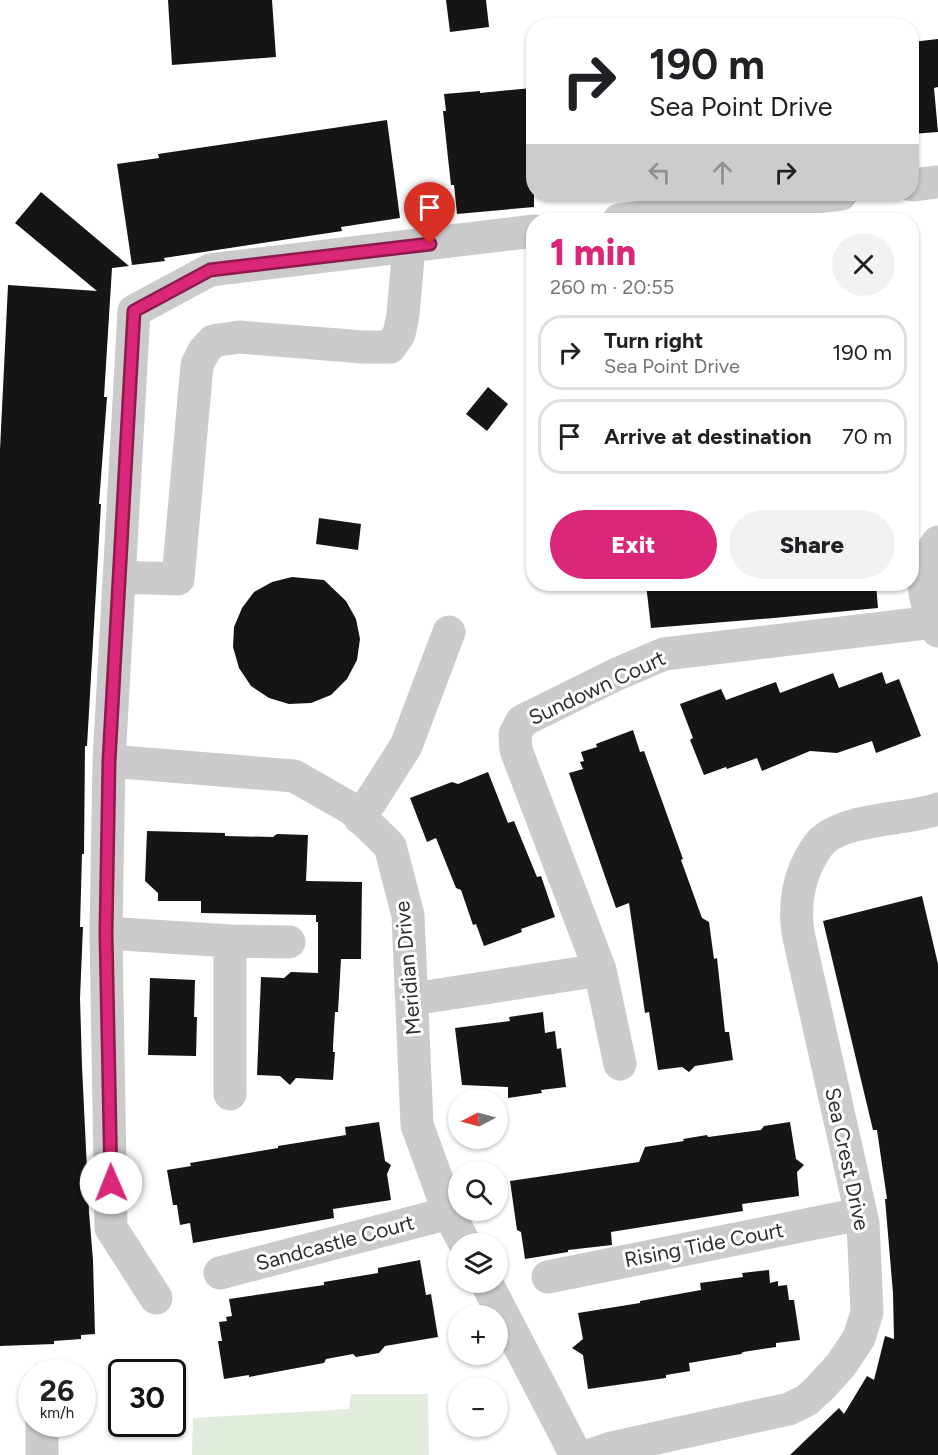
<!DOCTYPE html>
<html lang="en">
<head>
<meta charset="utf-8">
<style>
  body { margin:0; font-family:Figtree,sans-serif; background:#f2f2f2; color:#202124; height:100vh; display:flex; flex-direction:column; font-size:22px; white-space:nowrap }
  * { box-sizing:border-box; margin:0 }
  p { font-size:20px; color:#757577 }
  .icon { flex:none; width:33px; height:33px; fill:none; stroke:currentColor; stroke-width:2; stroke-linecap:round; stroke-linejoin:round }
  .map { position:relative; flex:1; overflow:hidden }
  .side { position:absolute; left:526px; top:213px; width:393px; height:378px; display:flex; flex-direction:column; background:#fff; border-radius:24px; box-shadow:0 2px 4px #0004 }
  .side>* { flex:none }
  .top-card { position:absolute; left:526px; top:18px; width:393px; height:183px; border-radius:24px; box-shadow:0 2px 4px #0004; background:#fff; color:#202124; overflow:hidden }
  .needle { width:39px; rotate:264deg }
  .fabs { position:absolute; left:448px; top:1089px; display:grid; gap:12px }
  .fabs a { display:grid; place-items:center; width:60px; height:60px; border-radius:50%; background:#fff; box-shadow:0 2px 4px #0004; font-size:30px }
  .speed { position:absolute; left:18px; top:1359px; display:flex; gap:12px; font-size:30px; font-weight:700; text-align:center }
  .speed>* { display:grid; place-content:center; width:78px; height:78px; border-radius:50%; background:#fff; box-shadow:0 2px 4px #0004; line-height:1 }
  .speed small { font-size:15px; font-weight:400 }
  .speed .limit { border:3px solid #111; border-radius:9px; background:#fff; color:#111 }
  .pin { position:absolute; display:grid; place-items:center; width:51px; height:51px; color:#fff; margin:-62px -26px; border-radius:50% 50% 50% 0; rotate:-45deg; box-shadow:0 0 6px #0007 }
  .pin .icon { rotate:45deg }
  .me { position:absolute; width:66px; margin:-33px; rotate:359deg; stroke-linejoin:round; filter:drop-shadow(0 0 4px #0008) }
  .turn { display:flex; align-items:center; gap:21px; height:126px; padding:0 24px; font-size:27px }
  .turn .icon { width:78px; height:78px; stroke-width:2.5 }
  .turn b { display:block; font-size:42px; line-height:51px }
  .lanes { display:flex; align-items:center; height:57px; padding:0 24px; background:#0003; justify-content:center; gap:30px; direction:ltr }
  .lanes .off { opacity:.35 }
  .round { display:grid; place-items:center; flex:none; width:63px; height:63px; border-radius:32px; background:#f2f2f2 }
  .headline { display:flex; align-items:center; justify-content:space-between; height:102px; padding:0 24px }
  h1 { font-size:36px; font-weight:800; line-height:45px; color:#db2777 }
  .button { display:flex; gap:12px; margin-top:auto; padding:12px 24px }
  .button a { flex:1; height:69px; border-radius:36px; background:#db2777; color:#fff; font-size:24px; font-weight:800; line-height:69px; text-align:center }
  .button a+a { background:#f2f2f2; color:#202124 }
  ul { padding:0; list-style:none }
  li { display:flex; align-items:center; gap:18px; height:75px; margin:0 12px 9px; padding:0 12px; border:3px solid #e0e0e0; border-radius:24px }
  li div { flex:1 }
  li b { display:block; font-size:22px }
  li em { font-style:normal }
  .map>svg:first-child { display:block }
</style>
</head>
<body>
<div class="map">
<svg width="938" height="1455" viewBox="0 0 938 1455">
  <rect width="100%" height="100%" fill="#fff"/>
  <path fill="#e1ecdc" d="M351,1394H428L429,1455H192L193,1418L349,1409Z"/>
  <path fill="#151515" d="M168,0H272L276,57L172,65Z
    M446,0H486L489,27L450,32Z
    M938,39V87L934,88L938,132L912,134V42Z
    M532,88L534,110V207L457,214L454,185H451L448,158L443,111H446L444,94L480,91V93Z
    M387,120L400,218L341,227L342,231L164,258L165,261L132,265L117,164L159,158L158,154Z
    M41,192L129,266L112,268L104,397H107L99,504H101L87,746H85L84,854H82L80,927H83L80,998L82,1066L89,1212L93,1260L95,1334L81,1335V1339L54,1341V1344L0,1346V450L8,285L97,291L15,223Z
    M488,387L508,404L487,431L466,414Z
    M319,518L361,524L358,550L316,544Z
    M292,577L324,580L346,601L356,619L360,639L357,660L347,679L331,695L311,703L289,704L269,698L251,686L239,668L233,647L234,627L242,608L254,592L272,582Z
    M646,584H876L878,608L774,618L651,628Z
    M882,672L886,684L899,679L921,736L876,753L872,741L837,753L810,751L762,771L757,758L727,769L726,767L704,775L690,740L693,738L680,704L721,689L726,700L776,682L780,693L833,673L839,688Z
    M633,730L640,752L644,751L683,859L681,860L702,918L709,922L714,959L717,958L725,1032H729L733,1060L695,1066L689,1072L682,1067L658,1070L649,1012L645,1013L629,903L616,908L569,773L583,769L580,762L584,761L581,752L597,747L596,744Z
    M488,772L508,823L514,821L537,877L541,876L555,917L521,929L522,932L484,946L476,924L473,925L461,890L456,888L436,838L427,842L410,798L452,782L458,784Z
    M147,831L225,833V836L273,837L277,834L308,835L306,881L362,882L361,959H341L338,1012H335L333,1046V1052H335L333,1080L296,1078L290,1085L280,1076L257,1075L261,977L284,978L291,972L318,973V922H316V915L201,913V901H158V893L145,881Z
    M922,896L938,964V1455H790L839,1408L844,1414L867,1376L874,1380L885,1336L894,1339L893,1293L885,1199H887L877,1130H873L823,921Z
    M150,978L195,980L194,1017H197L196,1056L148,1055Z
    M543,1012L545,1033L555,1031L557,1049L561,1048L566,1087L541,1090L542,1093L508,1098V1087L462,1085L455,1028L510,1021L509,1017Z
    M379,1122L385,1161L391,1165L387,1174L391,1200L333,1209L334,1218L193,1243L190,1223L180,1225L177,1205H173L167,1170L191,1166L190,1163L278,1148V1146L346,1135L345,1127Z
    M790,1122L796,1159L804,1165L797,1172L799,1196L742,1204L743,1211L611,1232L612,1245L568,1250V1252L525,1259L521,1232L517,1230L510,1181L639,1162L645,1147L684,1141L683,1139L707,1135L708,1137L761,1130L764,1126Z
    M420,1260L426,1295L431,1294L438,1337L385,1346L379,1353L356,1357L353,1354L326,1359L324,1363L249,1377V1375L224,1379L218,1341H222L219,1322L227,1321L226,1317L232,1316L229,1299L324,1285V1282L378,1273V1268Z
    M769,1270L770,1283L778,1281V1286L787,1285L789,1300H794L800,1340L776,1343V1347L743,1352L741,1354L689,1363L690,1371L666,1375V1378L588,1389L583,1355L572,1348L583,1339L578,1313L640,1303V1301L701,1290L700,1283L743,1277L742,1273Z"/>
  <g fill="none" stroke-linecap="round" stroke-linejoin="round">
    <path stroke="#cbcbcb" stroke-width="33" d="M912,185L938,182
      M619,220L841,194
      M938,542C916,571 923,599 938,631
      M119,577L178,579L197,365L204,351L213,341L239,337L363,347H390L399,334L403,315L409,246
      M109,761L294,776L352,809L390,846L408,915L417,1125L449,1213L465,1244
      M360,818L406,746L449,632
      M106,933L230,941L289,942
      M230,941V1094
      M413,999L600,970
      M620,1064L600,970L516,750L515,734L522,721L617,674L664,654L934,622
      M220,1273L449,1213
      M548,1277L860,1214
      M486,1282L576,1455
      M156,1298L111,1228L106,933L109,761L134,311L210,270L534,231
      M42,1424V1455
      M591,1455L611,1448L789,1409L807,1400L820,1388L841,1365L859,1338L867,1312L863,1223L798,933C795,912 797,889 805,869C809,860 815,848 822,841C846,818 906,820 938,809"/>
  </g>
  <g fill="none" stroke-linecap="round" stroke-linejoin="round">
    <defs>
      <path id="route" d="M111,1183L106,933L109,761L134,311L210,270L430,244"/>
    </defs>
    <use href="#route" stroke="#8e194d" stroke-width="15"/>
    <use href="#route" stroke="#db2777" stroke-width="10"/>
  </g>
  <g text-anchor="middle" stroke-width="6" stroke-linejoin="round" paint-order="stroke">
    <g font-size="21" fill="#2e2e2e" stroke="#fff">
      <text transform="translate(597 688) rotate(-25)" y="7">Sundown Court</text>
      <text transform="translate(408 968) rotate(-95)" y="7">Meridian Drive</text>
      <text transform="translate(847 1159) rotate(78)" y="7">Sea Crest Drive</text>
      <text transform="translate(335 1243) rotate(-15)" y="7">Sandcastle Court</text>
      <text transform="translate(704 1245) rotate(-11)" y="7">Rising Tide Court</text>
    </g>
  </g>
</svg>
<div class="fabs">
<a><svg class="needle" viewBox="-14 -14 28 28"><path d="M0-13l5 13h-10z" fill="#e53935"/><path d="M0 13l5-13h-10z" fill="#757577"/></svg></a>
<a><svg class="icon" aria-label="search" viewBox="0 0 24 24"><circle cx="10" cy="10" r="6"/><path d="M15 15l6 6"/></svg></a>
<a><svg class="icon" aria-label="layers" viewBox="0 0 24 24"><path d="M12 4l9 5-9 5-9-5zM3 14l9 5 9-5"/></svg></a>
<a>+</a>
<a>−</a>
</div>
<div class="speed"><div>26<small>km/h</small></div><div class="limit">30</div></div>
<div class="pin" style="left:430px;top:244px;background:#d93025"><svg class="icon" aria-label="arrive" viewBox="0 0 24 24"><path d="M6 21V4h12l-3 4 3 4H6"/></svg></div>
<svg class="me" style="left:111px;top:1183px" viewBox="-20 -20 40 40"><circle r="19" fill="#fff"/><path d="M0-13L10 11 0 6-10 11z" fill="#db2777"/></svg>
<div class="top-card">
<div class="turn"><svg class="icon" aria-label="right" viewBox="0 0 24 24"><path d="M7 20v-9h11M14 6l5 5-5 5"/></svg><div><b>190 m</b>Sea Point Drive</div></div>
<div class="lanes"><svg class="icon off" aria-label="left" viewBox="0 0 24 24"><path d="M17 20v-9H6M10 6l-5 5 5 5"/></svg><svg class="icon off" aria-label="ahead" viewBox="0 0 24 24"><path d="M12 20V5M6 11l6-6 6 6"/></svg><svg class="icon" aria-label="right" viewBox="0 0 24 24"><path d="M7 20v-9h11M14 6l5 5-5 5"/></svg></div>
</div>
<section class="side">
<div class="headline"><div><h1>1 min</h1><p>260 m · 20:55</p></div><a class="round"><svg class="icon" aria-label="close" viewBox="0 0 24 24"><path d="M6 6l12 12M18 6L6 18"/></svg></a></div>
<ul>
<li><svg class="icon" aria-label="right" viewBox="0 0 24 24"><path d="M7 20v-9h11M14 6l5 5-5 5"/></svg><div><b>Turn right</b><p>Sea Point Drive</p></div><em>190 m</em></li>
<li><svg class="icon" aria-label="arrive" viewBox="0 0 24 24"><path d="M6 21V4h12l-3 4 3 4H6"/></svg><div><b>Arrive at destination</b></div><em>70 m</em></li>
</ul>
<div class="button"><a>Exit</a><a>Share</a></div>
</section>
</div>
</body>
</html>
